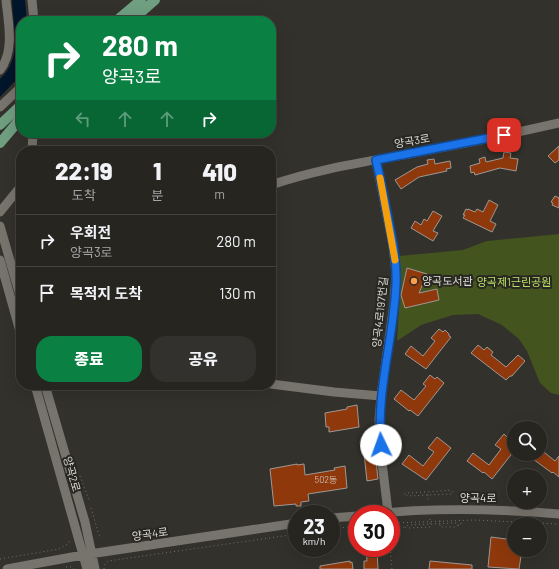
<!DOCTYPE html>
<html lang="ko">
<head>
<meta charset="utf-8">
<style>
  body { margin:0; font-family:Barlow,"Noto Sans KR",sans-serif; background:#32312d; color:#f1f3f6; height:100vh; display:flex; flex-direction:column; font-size:15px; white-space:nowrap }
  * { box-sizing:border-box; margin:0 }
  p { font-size:13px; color:#a4a5a5 }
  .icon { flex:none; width:22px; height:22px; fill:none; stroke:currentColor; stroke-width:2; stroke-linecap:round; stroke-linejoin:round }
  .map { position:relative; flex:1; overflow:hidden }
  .sheet { position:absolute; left:16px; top:146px; width:260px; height:244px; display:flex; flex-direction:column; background:#262520; border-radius:16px; box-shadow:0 4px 16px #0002,0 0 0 1px #42423e }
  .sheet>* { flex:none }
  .banner { position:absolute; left:16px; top:16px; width:260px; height:122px; border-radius:16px; box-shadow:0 4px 16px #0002,0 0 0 1px #42423e; background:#0b8043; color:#fff; overflow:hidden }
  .tools { position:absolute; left:507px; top:421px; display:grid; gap:8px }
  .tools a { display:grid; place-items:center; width:40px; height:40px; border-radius:50%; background:#262520; box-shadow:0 4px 16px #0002,0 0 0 1px #42423e; font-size:20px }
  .speed { position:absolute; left:288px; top:505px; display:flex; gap:8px; font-size:20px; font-weight:700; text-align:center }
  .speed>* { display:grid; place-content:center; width:52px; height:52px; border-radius:50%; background:#262520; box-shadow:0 4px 16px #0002,0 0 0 1px #42423e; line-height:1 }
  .speed small { font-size:10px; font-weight:400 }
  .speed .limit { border:6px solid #d22; background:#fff; color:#111 }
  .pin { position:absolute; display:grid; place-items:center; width:34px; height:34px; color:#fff; margin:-17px; border-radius:8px; box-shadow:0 2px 6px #0006 }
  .me { position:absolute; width:44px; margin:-22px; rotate:357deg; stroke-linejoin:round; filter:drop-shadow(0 0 3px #0008) }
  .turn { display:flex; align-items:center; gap:14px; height:84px; padding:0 20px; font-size:18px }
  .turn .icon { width:52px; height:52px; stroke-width:2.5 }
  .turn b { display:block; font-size:28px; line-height:34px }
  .lanes { display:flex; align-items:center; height:38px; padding:0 20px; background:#0003; justify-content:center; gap:20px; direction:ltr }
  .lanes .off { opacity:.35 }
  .eta { display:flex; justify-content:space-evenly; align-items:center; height:68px; text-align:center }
  .eta b { font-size:24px; font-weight:800; line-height:28px }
  .action { display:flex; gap:8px; margin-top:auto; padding:8px 20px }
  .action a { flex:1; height:46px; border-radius:16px; background:#0b8043; color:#fff; font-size:16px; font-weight:800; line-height:46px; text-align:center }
  .action a+a { background:#32312d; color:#f1f3f6 }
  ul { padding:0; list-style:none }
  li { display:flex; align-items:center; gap:12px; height:52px; padding:0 20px; border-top:1px solid #42423e }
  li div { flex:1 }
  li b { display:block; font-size:15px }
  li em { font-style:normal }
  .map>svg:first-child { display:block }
</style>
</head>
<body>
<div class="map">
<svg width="559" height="569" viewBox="0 0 559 569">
  <rect width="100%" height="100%" fill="#33312b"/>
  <path fill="#44541e" d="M559,234V395L551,393L540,383L527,351L519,339L502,325L478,314L453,315L421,325L397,341L401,272L399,256L463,250L487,241Z"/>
  <path fill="#01162a" d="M12,0H25L27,21H21V75L0,97V79C23,58 13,27 12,0Z"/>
  <path fill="#8e380c" stroke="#a09895" d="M559,146V160L555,163L548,156Z
    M504,152L511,153L510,158L518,159L516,171L500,168L475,175L474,172L471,173L470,166L480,163L479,159L485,157L486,162L503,158Z
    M434,159L435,164L450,161L451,168L446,169L447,171L419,177L401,189L395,180L417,167L428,164L427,160Z
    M555,196L559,198V208L552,205L553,203L551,202Z
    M489,200L498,205L490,221L496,224L492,232L463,218L465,215H463L466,209L468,210V209L475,212L477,209L483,212Z
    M433,211L442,216L433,231L438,233L433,241L411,228L415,221L421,225L424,219L427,221Z
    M407,268L427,274L419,293L437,289L439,300L405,308L401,295Z
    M439,329L443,332L445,330L449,334V336L451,337L426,369L405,354L411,346L423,356L435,341L431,338Z
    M478,345L484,350L487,347L493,352L491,355L506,367L518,355L525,361L512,376H510L506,380L471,353Z
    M430,375L435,379L437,377L444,383L418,416L410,410L409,411L394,399L401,390L414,400L426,386L423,384Z
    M357,405L359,427L329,432V427H326L325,413L347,409V407Z
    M504,434L508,438L510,436L514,439V451L492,479L484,472L483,473L467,461L473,453L489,465L501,449L495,445Z
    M437,437L451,448L426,480L402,464L409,455L423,466L434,452L428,448Z
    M374,443L378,479L367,481L363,444Z
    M540,449L555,461L559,456V477L553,472L552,473L533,459L537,454H540Z
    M297,464V465L304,464L305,475L335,470L334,468L345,466L347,488L308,494L309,501L301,502V506H296V504L274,506L270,469Z
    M491,537L514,540V550H522L519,569L488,567Z
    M366,548H377L378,569H364V561H367Z
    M350,561V563L352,562L353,569H320V566Z
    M430,561L472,565V569H429Z"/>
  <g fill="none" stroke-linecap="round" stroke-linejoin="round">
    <path stroke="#72706a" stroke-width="1" stroke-dasharray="1 3" stroke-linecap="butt" d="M17,342L21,356
      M80,476L89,500
      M425,492L406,493L404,494L408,496L449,494H451L453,492L451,490L428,492V502
      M91,508L99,535L102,538
      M430,519V527L407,528L405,527L408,525L454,523H456L458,525L456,527H440V520
      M391,523L474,520L559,524
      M458,525H461V521
      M391,528L404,527
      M331,529L357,526
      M390,548L392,569
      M0,559L59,549L68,544L70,540
      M66,567H71L74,569
      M104,569L105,564L108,561L297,534"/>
    <path stroke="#77746d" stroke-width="9" d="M32,0L34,21
      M0,70C15,51 8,22 6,0
      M0,107L21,87
      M32,151L33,133
      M376,160L393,245L396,274L394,304L381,396L379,420L381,454L388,512
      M271,185C317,169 365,162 413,153C462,144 511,134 559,123
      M0,212L21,186
      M0,226L21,299
      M0,260L21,335
      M271,384L334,392L381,396
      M35,385L87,569
      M45,385L85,522L95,569
      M373,514C435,507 497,509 559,514
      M331,518L357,516
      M7,569L83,555L297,523"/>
    <path stroke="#6f9e81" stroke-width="10" d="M116,21L141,0
      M131,21L155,0
      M0,125L21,105
      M0,143L21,118"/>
  </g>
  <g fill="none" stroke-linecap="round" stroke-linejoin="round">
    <defs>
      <path id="route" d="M381,445C376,390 394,338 396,284C397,263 393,243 389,223C385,202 381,181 376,160L504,135"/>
    </defs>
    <use href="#route" stroke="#114b97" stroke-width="10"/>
    <use href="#route" stroke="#1a73e8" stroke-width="7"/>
    <path stroke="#f59e0b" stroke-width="7" d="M380,178L395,260"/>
  </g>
  <circle fill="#fa9f4e" stroke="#292721" stroke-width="1.5" cx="414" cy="281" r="4"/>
  <g text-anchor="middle" stroke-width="4" stroke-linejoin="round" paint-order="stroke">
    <g font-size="9" fill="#cbb4a6">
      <text x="326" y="483">502동</text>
    </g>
    <g font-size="11" fill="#dfddd9" stroke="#292721">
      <text transform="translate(412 141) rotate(-10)" y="4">양곡3로</text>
      <text transform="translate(380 312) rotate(-84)" y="4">양곡4로197번길</text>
      <text transform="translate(72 474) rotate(74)" y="4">양곡2로</text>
      <text x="478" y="502">양곡4로</text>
      <text transform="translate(150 534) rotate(-8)" y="4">양곡4로</text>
    </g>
    <g font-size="11" fill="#dfddd9" stroke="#292721" text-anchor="start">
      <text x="422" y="285">양곡도서관</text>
    </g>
    <g font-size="11" fill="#b9e065" stroke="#292721">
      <text x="514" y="286">양곡제1근린공원</text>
    </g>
  </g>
</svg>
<div class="tools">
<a><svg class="icon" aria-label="search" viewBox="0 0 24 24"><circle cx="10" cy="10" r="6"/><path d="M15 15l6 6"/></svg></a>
<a>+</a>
<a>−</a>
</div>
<div class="speed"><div>23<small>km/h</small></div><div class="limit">30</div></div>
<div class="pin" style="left:504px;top:135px;background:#d93025"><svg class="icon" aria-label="arrive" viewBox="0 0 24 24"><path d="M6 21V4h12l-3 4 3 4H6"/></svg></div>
<svg class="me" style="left:381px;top:445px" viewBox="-20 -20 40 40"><circle r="19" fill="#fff"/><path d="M0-13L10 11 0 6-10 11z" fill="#1a73e8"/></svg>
<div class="banner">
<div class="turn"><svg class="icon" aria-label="right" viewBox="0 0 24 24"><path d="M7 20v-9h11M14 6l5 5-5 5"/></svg><div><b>280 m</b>양곡3로</div></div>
<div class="lanes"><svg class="icon off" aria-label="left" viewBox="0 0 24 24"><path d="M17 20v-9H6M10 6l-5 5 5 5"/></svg><svg class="icon off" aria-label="ahead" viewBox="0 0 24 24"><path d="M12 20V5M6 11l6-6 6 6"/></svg><svg class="icon off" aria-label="ahead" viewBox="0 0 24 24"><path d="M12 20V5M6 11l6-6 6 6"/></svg><svg class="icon" aria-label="right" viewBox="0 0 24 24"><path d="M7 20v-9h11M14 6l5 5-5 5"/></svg></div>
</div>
<section class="sheet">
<div class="eta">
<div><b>22:19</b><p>도착</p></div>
<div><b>1</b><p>분</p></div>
<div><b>410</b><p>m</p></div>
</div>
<ul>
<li><svg class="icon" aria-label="right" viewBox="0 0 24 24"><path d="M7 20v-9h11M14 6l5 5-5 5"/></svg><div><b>우회전</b><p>양곡3로</p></div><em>280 m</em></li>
<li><svg class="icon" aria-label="arrive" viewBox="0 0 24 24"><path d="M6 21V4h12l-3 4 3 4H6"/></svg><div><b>목적지 도착</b></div><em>130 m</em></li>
</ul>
<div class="action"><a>종료</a><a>공유</a></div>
</section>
</div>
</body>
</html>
